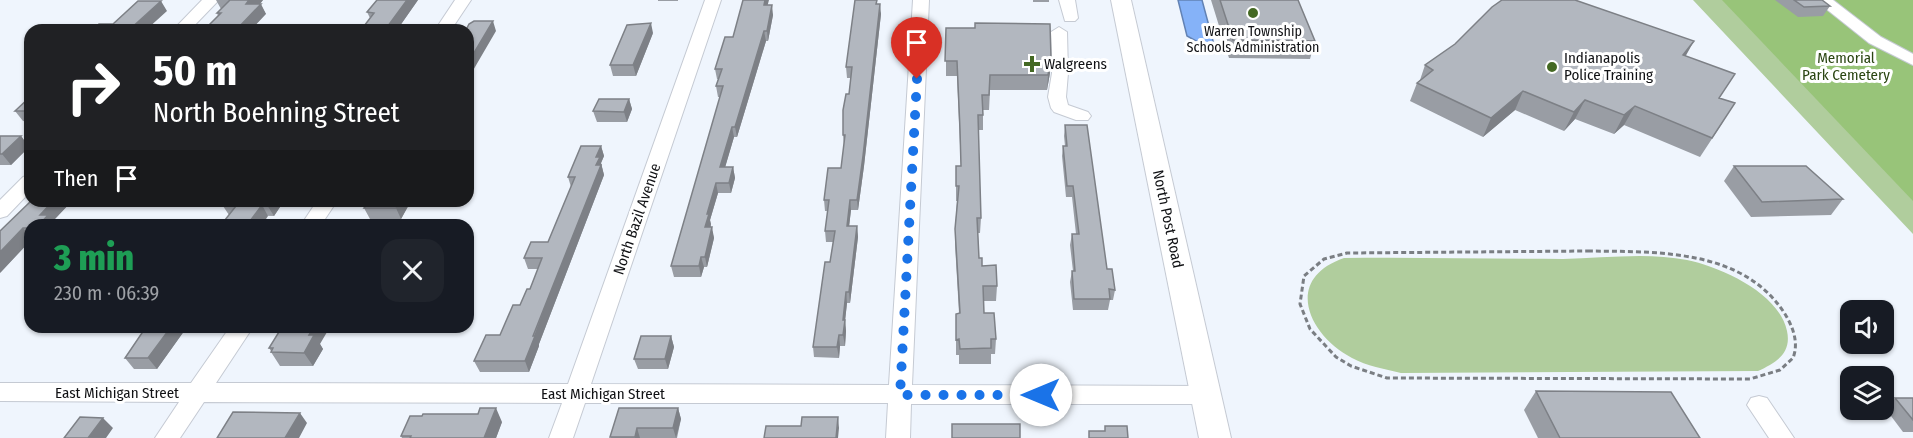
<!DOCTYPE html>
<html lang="en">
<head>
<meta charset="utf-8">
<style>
  body { margin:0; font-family:"Fira Sans Condensed",sans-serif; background:#20242c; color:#f1f3f6; height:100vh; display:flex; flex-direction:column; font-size:22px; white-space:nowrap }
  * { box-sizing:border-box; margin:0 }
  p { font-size:20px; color:#9ea1a6 }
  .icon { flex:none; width:33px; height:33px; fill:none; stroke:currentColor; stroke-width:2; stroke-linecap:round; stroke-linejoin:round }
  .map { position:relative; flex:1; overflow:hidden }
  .sheet { position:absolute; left:24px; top:219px; width:450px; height:114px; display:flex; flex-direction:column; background:#171b24; border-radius:18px; box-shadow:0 2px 4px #0004 }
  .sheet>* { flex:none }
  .banner { position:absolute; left:24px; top:24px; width:450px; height:183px; border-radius:18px; box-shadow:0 2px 4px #0004; background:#202124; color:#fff; overflow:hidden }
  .tools { position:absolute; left:1840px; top:300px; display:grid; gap:12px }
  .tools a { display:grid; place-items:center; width:54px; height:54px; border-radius:12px; background:#171b24; box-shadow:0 2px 4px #0004; font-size:30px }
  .pin { position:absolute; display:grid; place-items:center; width:51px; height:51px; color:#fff; margin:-62px -26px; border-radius:50% 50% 50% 0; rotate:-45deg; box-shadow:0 0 6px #0007 }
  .pin .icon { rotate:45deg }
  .me { position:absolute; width:66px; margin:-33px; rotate:270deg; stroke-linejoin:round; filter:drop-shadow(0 0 4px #0008) }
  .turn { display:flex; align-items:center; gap:21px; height:126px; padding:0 30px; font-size:27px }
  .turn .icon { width:78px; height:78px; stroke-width:2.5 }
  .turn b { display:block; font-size:42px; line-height:51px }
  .then { display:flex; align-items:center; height:57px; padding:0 30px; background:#0003; gap:12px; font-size:22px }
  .round { display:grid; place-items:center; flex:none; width:63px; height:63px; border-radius:18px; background:#20242c }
  .head { display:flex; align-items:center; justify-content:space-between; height:102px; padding:0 30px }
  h1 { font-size:36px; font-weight:800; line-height:45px; color:#1e9e55 }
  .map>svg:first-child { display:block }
</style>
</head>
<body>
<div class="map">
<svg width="1913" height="438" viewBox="0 0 1913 438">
  <rect width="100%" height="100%" fill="#eff5fd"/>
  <path fill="#b0cd9d" d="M1693,0H1913V234Z
    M1344,258C1417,257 1490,259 1563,259C1603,258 1648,252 1687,260C1721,267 1779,293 1787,331C1792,354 1775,363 1758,371L1401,373C1384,369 1367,366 1352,358C1308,335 1283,279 1344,258Z"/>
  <path fill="#98c479" d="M1722,0H1913V201Z"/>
  <path fill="#85b2f8" stroke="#6282b4" stroke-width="1.5" d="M1178,0H1202L1216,52L1187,36Z"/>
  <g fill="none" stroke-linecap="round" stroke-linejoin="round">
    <defs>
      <path id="minor" d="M202,0H219L190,30H173Z
        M455,0H471L451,30H435Z
        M705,0H721L591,384L889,385L913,0H929L912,385L1206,386L1214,388L1218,395L1214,402L1206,404H911L910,438H886L888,403H585L573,438H549L562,403L204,402L180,438H155L179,402L0,401V383H191L230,327H253L216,383L568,384Z
        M1059,0H1075L1078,18L1075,21H1065Z
        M1815,0H1833L1881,37L1913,54V65L1869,43Z
        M1059,27L1067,32L1068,73L1066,97L1068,105L1088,112L1091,116L1088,120H1076L1054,112L1051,108L1048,97L1052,73L1051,32Z
        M30,175V192L7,216L0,218V200L23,177Z
        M317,201H337L321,225H301Z
        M1759,396L1767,398L1794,438H1769L1747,405L1751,398Z"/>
      <path id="major" d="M1111,0H1131L1231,438H1199Z"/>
    </defs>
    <use href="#minor" stroke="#c5cad3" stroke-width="2"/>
    <use href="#major" stroke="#c5cad3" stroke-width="2"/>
    <path stroke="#7a7e83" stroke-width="3" stroke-dasharray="5 3" stroke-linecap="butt" d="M1588,251C1656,252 1743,248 1785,314C1793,327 1799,343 1793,358L1780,370L1750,379L1387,378L1351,366L1336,357L1310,329L1300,304L1304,276L1324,259L1347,253Z"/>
    <use href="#minor" fill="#fff" fill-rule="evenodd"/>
    <use href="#major" fill="#fff" fill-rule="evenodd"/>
  </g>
  <path fill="#999da4" d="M216,0H263L260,4L266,14L218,16L217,13L221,9Z
    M418,0L397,30H361L370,18L367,12Z
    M658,0H678V1H658Z
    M877,0V4L881,14L864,166L858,210H851L849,226H857L858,237L850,303H847L845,320L846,331L845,346H840L839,358L814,357L813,347L830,262L833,242H826L825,231L828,211H825L824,200L841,168L844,145L843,135L851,78H847L846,67Z
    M1033,0H1049V2H1033Z
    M1211,0H1298L1315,41L1310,59L1229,58Z
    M1775,0H1822L1830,6L1823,16L1798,17Z
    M768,5L773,15L768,41H766L737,137H734L725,167H733L735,178L731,193H718L710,220L711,227L714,238L707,267H704L701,277H674L671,266L720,97H718L716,86L718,79H717L715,69L733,37Z
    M946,28L1050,73L1047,90H990L989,110H983V130H978L981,218L980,233H978L979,258L982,266L997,286L996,301H984V313L996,339L995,354H991V364H959V355H956V314L959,313L955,244V229L957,201H956V166H961L960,145L957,76H946Z
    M653,33L636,76H613L610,65Z
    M1686,56L1720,98L1723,122L1700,157L1624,125L1614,134L1575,119L1564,131L1515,110L1483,137L1410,101L1417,83L1420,80L1425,65Z
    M30,97V122L23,121L15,111Z
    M629,99L632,109L627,122H597L593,111Z
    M1065,125L1107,269L1115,290L1113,300H1110L1108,310H1073L1070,282L1072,271H1073L1070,245L1072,234H1076L1072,197H1066L1062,156L1063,146H1065L1064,136Z
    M0,136H21L29,147L11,165H0Z
    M601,146L604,156L601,163L604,175L539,344V346L529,372H480L474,361L500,335L530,289L538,269H528L524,258L548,242L571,187L568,177Z
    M1734,166L1843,199L1831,215L1751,217L1724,181Z
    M31,201H72L53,221L30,225V241L0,273Z
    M227,201H284L274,216L229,215L223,206Z
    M369,201H411L401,219H370L364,208Z
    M139,327H187L157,369H134L125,358L143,331Z
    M671,336L674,347L668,369H638L634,359Z
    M320,344L323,349L313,366H280L271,352V351L269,348Z
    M1536,391L1700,438H1538L1524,410Z
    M1895,398H1913V432H1903L1885,408Z
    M678,408L681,419L677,438H611L610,437Z
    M502,422L496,438H402L401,436Z"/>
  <path fill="#7d8086" d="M249,0H263L254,11L261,4L266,14L251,30H236L246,4Z
    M407,0H418L397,30H385Z
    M765,0H769L765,15L764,5Z
    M161,1L167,11L146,30H129Z
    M880,4L881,14L864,166L858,210L857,200Z
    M772,5L773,15L768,41L767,31Z
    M493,21L496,31L468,79V63Z
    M651,23L653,33L636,76L633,65Z
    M764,31L766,41L737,137L735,127Z
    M1694,41L1684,59L1683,55Z
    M1051,58L1050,73L1047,90L1048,75Z
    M1523,91L1515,110L1483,137L1491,118Z
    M629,99L632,109L627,122L624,112Z
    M1585,100L1575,119L1564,131L1574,112Z
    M1635,106L1624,125L1614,134L1624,115Z
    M732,127L734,137L722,178L720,167Z
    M21,136L29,147L11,165L2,154Z
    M601,146L604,156L601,163L604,175L539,344V346L529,372L525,361L596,165V157Z
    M733,167L735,178L731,193L729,183Z
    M716,183L718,193L710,220L711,224L708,238L705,227L707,214Z
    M850,200L851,210L848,236L847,226Z
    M53,201H72L53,221L56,225H39L40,215Z
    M270,201H284L274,216L267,205Z
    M400,201H411L401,219L396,208Z
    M262,205L268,216L262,225H247Z
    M857,226L858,237L850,303L849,292Z
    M712,227L714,238L707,267L705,257Z
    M23,228L30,237V241L0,273V252Z
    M701,257L704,267L701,277L699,266Z
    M846,292L847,303L844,331L843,320Z
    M845,320L846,331L845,346L843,335Z
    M171,327H187L157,369L148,358Z
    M314,327H330L320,344L323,349L313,366L304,353L309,335Z
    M839,335L840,346L839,358L837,347Z
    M671,336L674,347L668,369L665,359Z
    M496,408L502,422L496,438H484Z
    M678,408L681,419L676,438L673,428Z
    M300,413L307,423L299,438H285Z
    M838,417L839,428L838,438H836Z
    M103,418L113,428L106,438H88Z
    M637,428L640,438H635Z"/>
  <path fill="#b2b7bf" stroke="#7d8086" stroke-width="1.5" d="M230,0H249L246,4H261L236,30H204L221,13H217Z
    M377,0H407L385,30H361L374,13L367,12Z
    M743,0H765L764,5H772L767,31H764L735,127H732L720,167H733L729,183H716L707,214H709L705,227H712L705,257H701L699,266H671L723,86H716L722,69H715L725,37H733Z
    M855,0H877L876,4H880L863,156L857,200H850L847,226H857L849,292H846L843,320H845L843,335H839L837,347H813L825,262H830L835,231H825L829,200H824L828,168H841L845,135H843V110L846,94H849L852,67H846Z
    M1220,0H1298L1315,41L1233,40Z
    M1502,0H1575L1694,41L1683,55L1735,74L1719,98L1735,103L1712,138L1635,106L1624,115L1585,100L1574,112L1523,91L1491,118L1417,83L1433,70L1425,65L1455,44L1492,7Z
    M1794,0H1822L1830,6L1804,7Z
    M138,1H161L129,30H92L99,24H113Z
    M474,21H493L468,63V30H466L469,24Z
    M651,23L633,65H610L627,25Z
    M975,23L1050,24L1051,58L1048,75H990L989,95H982L983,115H978L981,218H977L979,258H982V266L996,265L997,286H983L984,313H994L996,339H991V348L960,349L959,339L956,340V314L960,313L955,229L959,186H956V166H961L960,130L957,61H945L946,28H975Z
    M30,97V111H15Z
    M599,99H629L624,112L593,111Z
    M1065,125H1087L1107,269H1112L1115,290L1109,289L1110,299H1074L1072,271H1075L1072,234H1079L1073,186H1067L1063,146H1067Z
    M0,136H21L2,154H0Z
    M581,146H601L596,157H600L596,165H601L533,336H535L525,361H474L486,335H500L513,305H520L527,289H530L542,258H524L531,242H548L575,177H568Z
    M1734,166H1806L1843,199L1762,202Z
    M31,201H53L40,215H48L39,225H30V228H23L0,252V231Z
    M227,201H270L267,205H262L247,225H221L236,206H223Z
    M369,201H400L396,208H364Z
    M146,327H171L148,358H125Z
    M282,327H314L309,335H314L304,353L271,352L273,348H269Z
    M641,336H671L665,359H634Z
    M1536,391L1671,392L1700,438H1560Z
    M1895,398H1913V420Z
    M480,408H496L484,438H410L411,436H401L410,416H422L423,414H478Z
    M619,408H678L673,428H637L635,437H610Z
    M233,412L300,413L285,438H217Z
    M80,417L103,418L88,438H64Z
    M802,417H838L836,438H764L766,426H801Z
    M952,424H1020V438H952Z
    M1105,426H1127L1128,438H1089V431H1105Z"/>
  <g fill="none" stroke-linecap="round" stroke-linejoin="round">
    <path stroke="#1a73e8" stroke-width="10" stroke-dasharray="0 18" d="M917,79L900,395H1041"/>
  </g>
  <g fill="#446923" stroke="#fff" stroke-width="2">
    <circle cx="1253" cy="13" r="6"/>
    <path d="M1029 55h6v6h6v6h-6v6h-6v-6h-6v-6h6z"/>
    <circle cx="1552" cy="67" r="6"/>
  </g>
  <g text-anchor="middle" stroke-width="6" stroke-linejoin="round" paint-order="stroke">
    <g font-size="14" fill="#101114" stroke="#fff">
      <text x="1253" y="36">Warren Township<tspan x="1253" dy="16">Schools Administration</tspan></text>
    </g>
    <g font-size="15" fill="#101114" stroke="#fff" text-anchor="start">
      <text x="1564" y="63">Indianapolis<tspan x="1564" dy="17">Police Training</tspan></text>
      <text x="1044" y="69">Walgreens</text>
    </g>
    <g font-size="15" fill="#2a4511" stroke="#fff">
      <text x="1846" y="63">Memorial<tspan x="1846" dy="17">Park Cemetery</tspan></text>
    </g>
    <g font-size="15" fill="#101114" stroke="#fff">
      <text transform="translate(637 219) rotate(-71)" y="5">North Bazil Avenue</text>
      <text transform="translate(1168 219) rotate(78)" y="5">North Post Road</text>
      <text x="117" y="398">East Michigan Street</text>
      <text x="603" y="399">East Michigan Street</text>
    </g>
  </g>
</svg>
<div class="tools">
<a><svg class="icon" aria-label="sound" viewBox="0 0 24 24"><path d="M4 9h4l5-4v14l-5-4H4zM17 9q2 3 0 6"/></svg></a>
<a><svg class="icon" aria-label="layers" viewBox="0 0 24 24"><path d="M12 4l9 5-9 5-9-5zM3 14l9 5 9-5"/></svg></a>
</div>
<div class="pin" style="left:917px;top:79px;background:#d93025"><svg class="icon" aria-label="arrive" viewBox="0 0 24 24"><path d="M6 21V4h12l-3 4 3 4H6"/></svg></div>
<svg class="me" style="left:1041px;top:395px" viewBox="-20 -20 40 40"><circle r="19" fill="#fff"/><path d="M0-13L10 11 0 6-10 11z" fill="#1a73e8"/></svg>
<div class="banner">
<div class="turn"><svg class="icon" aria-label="right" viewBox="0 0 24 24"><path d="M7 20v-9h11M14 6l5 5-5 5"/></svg><div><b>50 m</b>North Boehning Street</div></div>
<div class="then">Then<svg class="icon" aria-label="arrive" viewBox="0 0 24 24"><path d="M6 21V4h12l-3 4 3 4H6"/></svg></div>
</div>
<section class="sheet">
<div class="head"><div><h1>3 min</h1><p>230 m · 06:39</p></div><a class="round"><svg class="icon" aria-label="close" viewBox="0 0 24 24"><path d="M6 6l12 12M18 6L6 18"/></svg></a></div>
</section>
</div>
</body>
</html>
